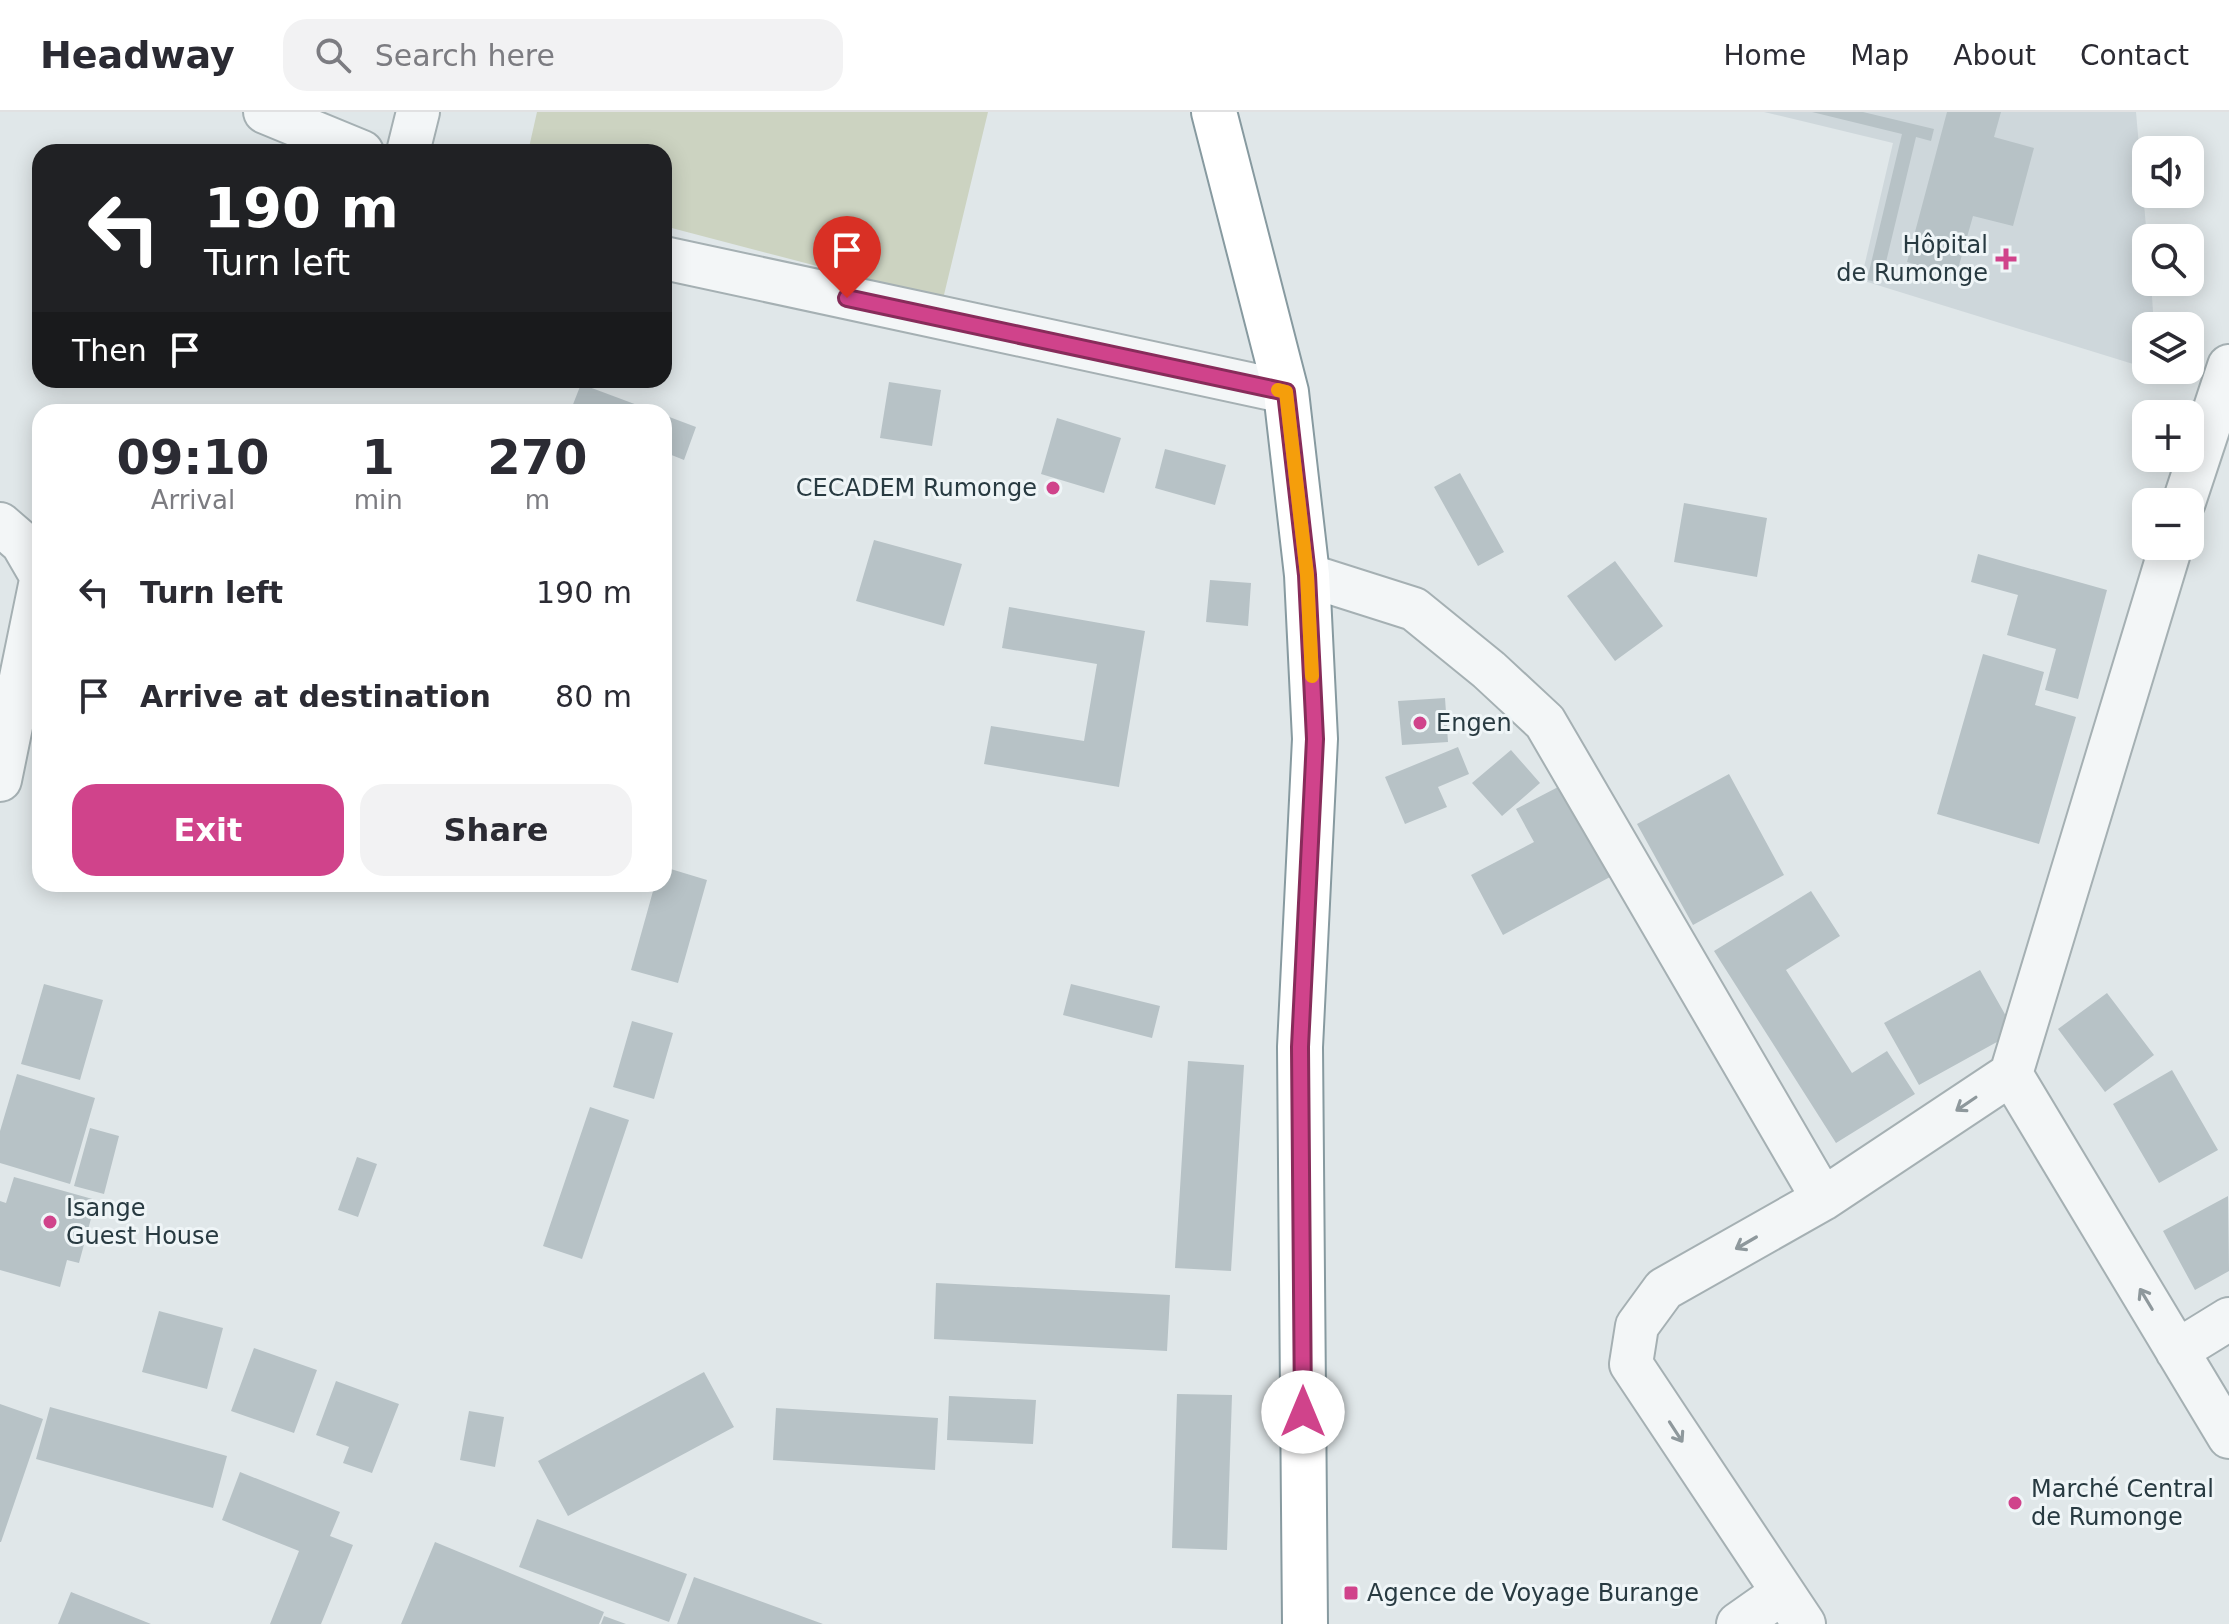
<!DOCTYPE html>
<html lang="en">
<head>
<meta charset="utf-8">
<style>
  body { margin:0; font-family:"DejaVu Sans",sans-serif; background:#f2f2f3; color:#2b2b33; height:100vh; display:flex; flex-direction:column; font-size:30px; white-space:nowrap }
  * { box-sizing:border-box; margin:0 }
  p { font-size:26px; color:#7c7c81 }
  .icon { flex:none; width:44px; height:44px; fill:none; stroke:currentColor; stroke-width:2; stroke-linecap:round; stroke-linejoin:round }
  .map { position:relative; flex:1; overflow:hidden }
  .side { position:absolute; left:32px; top:292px; width:640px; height:488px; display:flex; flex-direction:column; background:#fff; border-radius:24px; box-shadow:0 4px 20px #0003 }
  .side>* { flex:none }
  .top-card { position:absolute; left:32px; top:32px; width:640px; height:244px; border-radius:24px; box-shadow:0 4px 20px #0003; background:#202124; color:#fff; overflow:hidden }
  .tools { position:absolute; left:2132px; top:24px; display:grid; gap:16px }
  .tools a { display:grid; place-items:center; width:72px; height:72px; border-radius:16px; background:#fff; box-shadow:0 4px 20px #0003; font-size:40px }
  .pin { position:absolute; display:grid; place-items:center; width:68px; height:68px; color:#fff; margin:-82px -34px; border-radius:50% 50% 50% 0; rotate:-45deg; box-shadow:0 0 8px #0007 }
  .pin .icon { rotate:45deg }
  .me { position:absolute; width:88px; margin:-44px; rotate:0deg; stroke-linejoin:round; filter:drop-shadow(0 0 6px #0008) }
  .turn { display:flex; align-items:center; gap:28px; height:168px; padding:0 40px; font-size:36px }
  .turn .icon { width:104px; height:104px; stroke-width:2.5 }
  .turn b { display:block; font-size:56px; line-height:68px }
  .then { display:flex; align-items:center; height:76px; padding:0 40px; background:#0003; gap:16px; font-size:30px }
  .eta { display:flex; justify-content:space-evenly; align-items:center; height:136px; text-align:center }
  .eta b { font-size:48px; font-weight:700; line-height:56px }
  .button { display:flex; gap:16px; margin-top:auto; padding:16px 40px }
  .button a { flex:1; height:92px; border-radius:24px; background:#d0438b; color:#fff; font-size:32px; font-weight:700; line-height:92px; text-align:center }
  .button a+a { background:#f2f2f3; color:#2b2b33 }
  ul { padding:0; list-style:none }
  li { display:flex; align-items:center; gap:24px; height:104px; padding:0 40px }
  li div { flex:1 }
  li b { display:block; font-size:30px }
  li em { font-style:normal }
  header { display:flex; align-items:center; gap:48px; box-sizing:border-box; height:112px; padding:0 40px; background:#fff; border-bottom:2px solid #e1e1e2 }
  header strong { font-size:38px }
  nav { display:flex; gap:44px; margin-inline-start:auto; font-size:28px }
  .search { width:560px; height:72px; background:#f2f2f3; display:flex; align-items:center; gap:20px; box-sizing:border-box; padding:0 28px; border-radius:24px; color:#7c7c81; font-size:30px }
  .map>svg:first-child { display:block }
</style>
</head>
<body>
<header>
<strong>Headway</strong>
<div class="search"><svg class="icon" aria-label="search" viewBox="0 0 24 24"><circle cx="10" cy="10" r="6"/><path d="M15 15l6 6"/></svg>Search here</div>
<nav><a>Home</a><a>Map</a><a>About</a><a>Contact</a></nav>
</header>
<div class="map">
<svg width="2229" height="1512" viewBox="0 0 2229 1512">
  <rect width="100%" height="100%" fill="#e0e7e9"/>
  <path fill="#ced7db" d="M1764,0H2136L2147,126L2146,170H2151L2154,214H2146V256L1861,168L1893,31Z"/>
  <path fill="#ccd3c1" d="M537,0H988L943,187L664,114V40H528Z"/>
  <path fill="#b7c2c6" d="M1812,0H1863L1934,17L1931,29L1916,25L1881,171L1867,168L1902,22Z
    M1947,0H2001L1994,25L2034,36L2013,114L1973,104L1956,164L1907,150Z
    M889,270L941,278L932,334L880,326Z
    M581,272L656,300H570Z
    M664,303L696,315L684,348L664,340Z
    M1057,306L1121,326L1104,381L1041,362Z
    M1165,337L1226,353L1215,393L1155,376Z
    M1460,361L1504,440L1478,454L1434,375Z
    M1684,391L1767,406L1757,465L1674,450Z
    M874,428L962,452L944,514L856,489Z
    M1978,442L2107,478L2078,587L2045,578L2056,537L2007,523L2018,483L1971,470Z
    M1615,449L1663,514L1615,549L1567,484Z
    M1210,468L1251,471L1248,514L1206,510Z
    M1009,495L1145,519L1119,675L984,652L991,614L1084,629L1097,552L1002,536Z
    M1983,542L2044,560L2035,593L2076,605L2039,732L1937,702Z
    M1445,586L1448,630L1402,633L1398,589Z
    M1458,635L1469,662L1438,675L1447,695L1405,712L1385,665Z
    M1511,638L1540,671L1502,704L1472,671Z
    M1729,662L1784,763L1693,813L1637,712Z
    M1560,674L1610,765L1503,823L1471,763L1534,730L1516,697Z
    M664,755L707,768L678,871L631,858L655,772H664Z
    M1811,779L1840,824L1786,858L1852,961L1887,939L1915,982L1836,1031L1714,839Z
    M1980,858L2015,920L1919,973L1884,911Z
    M44,872L103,888L80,968L21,952Z
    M1071,872L1160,894L1152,926L1063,903Z
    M2107,881L2154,943L2105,980L2058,917Z
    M632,909L673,921L654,987L613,975Z
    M1188,949L1244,953L1231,1159L1175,1156Z
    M2172,958L2218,1038L2159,1071L2113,992Z
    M17,962L95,986L70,1072L0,1051V1019Z
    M590,995L629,1008L582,1147L543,1134Z
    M90,1016L119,1024L104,1082L74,1074Z
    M357,1045L377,1052L358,1105L338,1098Z
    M14,1065L96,1088L79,1151L67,1148L60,1175L0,1158V1089L6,1091Z
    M2228,1084L2229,1159L2195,1178L2163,1119Z
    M936,1171L1170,1183L1167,1239L934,1227Z
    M159,1199L223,1216L207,1277L142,1260Z
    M254,1236L317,1258L294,1321L231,1299Z
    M704,1260L734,1315L568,1404L538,1349Z
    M336,1269L399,1292L372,1361L343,1351L349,1335L316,1323Z
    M1177,1282L1232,1283L1227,1438L1172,1436Z
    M949,1284L1036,1288L1033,1332L947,1328Z
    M0,1292L43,1307L1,1430H0Z
    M50,1295L227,1344L213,1396L36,1347Z
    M776,1296L938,1306L935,1358L773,1348Z
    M469,1299L504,1305L495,1355L460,1348Z
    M240,1360L340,1400L330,1424L353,1433L321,1512H270L299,1439L222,1408Z
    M537,1407L687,1462L669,1510L519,1455Z
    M435,1430L604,1500L599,1512H401Z
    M694,1465L823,1512H677Z
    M71,1480L151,1512H58Z
    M604,1504L626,1512H601Z"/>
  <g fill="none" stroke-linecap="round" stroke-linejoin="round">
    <defs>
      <path id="minor" d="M265,0L362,40
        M408,40L418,0
        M664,146L1286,280
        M2184,390L2229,254
        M0,412L22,431L40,462
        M1307,463L1414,497L1489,558L1545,610L1823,1087
        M0,668L40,473
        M2011,962L2171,434
        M2177,1239L2229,1207
        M1738,1512L1782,1481
        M1804,1512L1631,1252L1637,1214L1664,1177L1823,1087L2011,962L2229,1325"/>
      <path id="trunk" d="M1214,0L1286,280L1307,463L1315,627L1300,935L1305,1512"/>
    </defs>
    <use href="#minor" stroke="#a5b0b3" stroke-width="46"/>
    <use href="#trunk" stroke="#879aa0" stroke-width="48"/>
    <use href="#minor" stroke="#f3f6f7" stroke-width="42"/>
    <use href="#trunk" stroke="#fff" stroke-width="44"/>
  </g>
  <defs><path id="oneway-shaft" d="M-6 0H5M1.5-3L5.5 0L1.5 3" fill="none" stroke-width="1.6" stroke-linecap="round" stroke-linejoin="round" transform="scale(2)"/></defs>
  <g stroke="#8e989c">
    <use href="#oneway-shaft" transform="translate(1966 992) rotate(146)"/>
    <use href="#oneway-shaft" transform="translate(1746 1131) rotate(150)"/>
    <use href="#oneway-shaft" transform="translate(2146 1187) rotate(-121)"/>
    <use href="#oneway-shaft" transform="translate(1676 1320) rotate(57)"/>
  </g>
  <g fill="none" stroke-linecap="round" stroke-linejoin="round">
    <defs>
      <path id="route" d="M847,186L1286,280L1307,463L1315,627L1300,935L1303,1300"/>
    </defs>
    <use href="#route" stroke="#872c5a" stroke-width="20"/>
    <use href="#route" stroke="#d0438b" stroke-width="14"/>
    <path stroke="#f59e0b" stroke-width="14" d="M1278,278L1286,280L1307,463L1312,564"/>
  </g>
  <g fill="#d0438b" stroke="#eff5f7" stroke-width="3">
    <path d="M2002 135h8v8h8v8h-8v8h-8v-8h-8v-8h8z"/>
    <circle cx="1053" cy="376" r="8"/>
    <circle cx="1420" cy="611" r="8"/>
    <circle cx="50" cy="1110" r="8"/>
    <circle cx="2015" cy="1391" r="8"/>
    <rect x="1343" y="1473" width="16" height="16" rx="4"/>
  </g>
  <g text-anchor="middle" stroke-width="6" stroke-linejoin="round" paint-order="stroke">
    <g font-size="24" fill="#283a41" stroke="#eff5f7" text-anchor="start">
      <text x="1988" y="141" text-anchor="end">Hôpital<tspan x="1988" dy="28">de Rumonge</tspan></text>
      <text x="1037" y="384" text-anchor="end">CECADEM Rumonge</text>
      <text x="1436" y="619">Engen</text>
      <text x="66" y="1104">Isange<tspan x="66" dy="28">Guest House</tspan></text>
      <text x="2031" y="1385">Marché Central<tspan x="2031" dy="28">de Rumonge</tspan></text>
      <text x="1367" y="1489">Agence de Voyage Burange</text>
    </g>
  </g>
</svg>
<div class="tools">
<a><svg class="icon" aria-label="sound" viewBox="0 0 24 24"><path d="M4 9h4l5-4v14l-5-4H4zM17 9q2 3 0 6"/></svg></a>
<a><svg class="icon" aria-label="search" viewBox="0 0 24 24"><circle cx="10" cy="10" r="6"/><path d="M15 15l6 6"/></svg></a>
<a><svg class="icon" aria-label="layers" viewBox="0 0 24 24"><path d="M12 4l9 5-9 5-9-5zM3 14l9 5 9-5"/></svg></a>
<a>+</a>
<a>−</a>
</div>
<div class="pin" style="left:847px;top:186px;background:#d93025"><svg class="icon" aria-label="arrive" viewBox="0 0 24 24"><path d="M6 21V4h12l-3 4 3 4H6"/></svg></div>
<svg class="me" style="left:1303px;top:1300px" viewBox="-20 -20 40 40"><circle r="19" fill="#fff"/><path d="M0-13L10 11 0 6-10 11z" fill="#d0438b"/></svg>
<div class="top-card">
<div class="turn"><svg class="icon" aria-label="left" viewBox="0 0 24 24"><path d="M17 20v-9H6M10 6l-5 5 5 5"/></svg><div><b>190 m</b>Turn left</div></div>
<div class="then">Then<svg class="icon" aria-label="arrive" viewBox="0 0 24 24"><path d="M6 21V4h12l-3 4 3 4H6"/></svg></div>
</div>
<section class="side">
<div class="eta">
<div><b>09:10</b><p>Arrival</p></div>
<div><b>1</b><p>min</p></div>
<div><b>270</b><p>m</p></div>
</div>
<ul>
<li><svg class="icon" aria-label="left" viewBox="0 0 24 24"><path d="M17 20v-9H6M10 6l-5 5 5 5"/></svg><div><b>Turn left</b></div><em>190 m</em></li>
<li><svg class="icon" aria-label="arrive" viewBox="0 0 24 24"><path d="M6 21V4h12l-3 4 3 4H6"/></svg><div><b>Arrive at destination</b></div><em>80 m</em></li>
</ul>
<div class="button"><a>Exit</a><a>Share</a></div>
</section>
</div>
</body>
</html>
